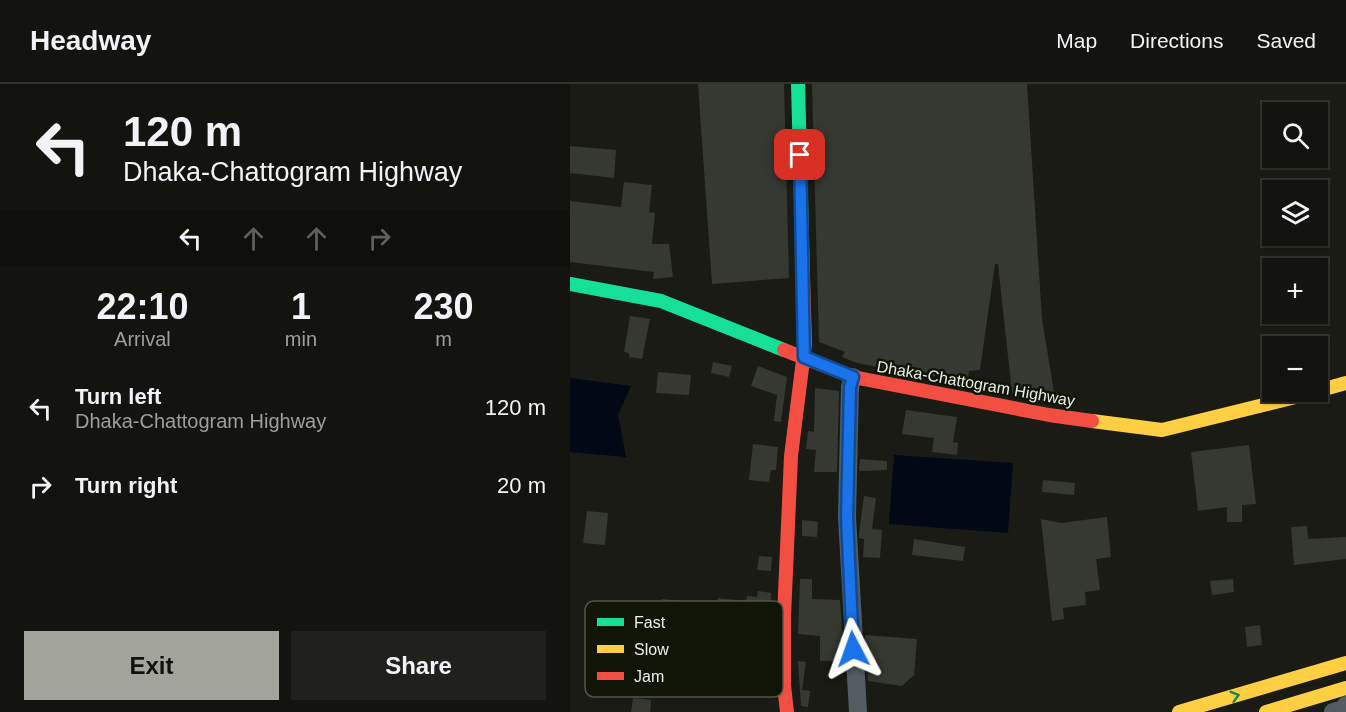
<!DOCTYPE html>
<html lang="en">
<head>
<meta charset="utf-8">
<style>
  body { margin:0; font-family:Arial,sans-serif; background:#20211d; color:#f1f3f6; height:100vh; display:flex; flex-direction:column; font-size:22px; white-space:nowrap }
  * { box-sizing:border-box; margin:0 }
  p { font-size:20px; color:#9d9e9e }
  .icon { flex:none; width:33px; height:33px; fill:none; stroke:currentColor; stroke-width:2; stroke-linecap:round; stroke-linejoin:round }
  .map { position:relative; flex:1; overflow:hidden }
  .drawer { display:flex; flex-direction:column; background:#13140f; width:570px }
  .drawer>* { flex:none }
  .hud { background:#13140f; color:#f1f3f6; overflow:hidden }
  .tools { position:absolute; left:692px; top:18px; display:grid; gap:12px }
  .tools a { display:grid; place-items:center; width:66px; height:66px; border-radius:0px; background:#13140f; box-shadow:0 2px 4px #0004,0 0 0 2px #32332f; font-size:30px }
  .pin { position:absolute; display:grid; place-items:center; width:51px; height:51px; color:#fff; margin:-26px; border-radius:12px; box-shadow:0 3px 9px #0006 }
  .me { position:absolute; width:66px; margin:-33px; rotate:356deg; stroke-linejoin:round; filter:drop-shadow(0 0 4px #0008) }
  .turn { display:flex; align-items:center; gap:21px; height:126px; padding:0 24px; font-size:27px }
  .turn .icon { width:78px; height:78px; stroke-width:2.5 }
  .turn b { display:block; font-size:42px; line-height:51px }
  .lanes { display:flex; align-items:center; height:57px; padding:0 24px; background:#0003; justify-content:center; gap:30px; direction:ltr }
  .lanes .off { opacity:.35 }
  .eta { display:flex; justify-content:space-evenly; align-items:center; height:102px; text-align:center }
  .eta b { font-size:36px; font-weight:600; line-height:42px }
  .primary-button { display:flex; gap:12px; margin-top:auto; padding:12px 24px }
  .primary-button a { flex:1; height:69px; border-radius:0px; background:#a2a49b; color:#111; font-size:24px; font-weight:600; line-height:69px; text-align:center }
  .primary-button a+a { background:#20211d; color:#f1f3f6 }
  ul { padding:0; list-style:none }
  li { display:flex; align-items:center; gap:18px; height:78px; padding:0 24px }
  li div { flex:1 }
  li b { display:block; font-size:22px }
  li em { font-style:normal }
  header { display:flex; align-items:center; gap:36px; box-sizing:border-box; height:84px; padding:0 30px; background:#13140f; border-bottom:2px solid #32332f }
  header strong { font-size:28px }
  nav { display:flex; gap:33px; margin-inline-start:auto; font-size:21px }
  main { display:flex; flex:1; min-height:0 }
  .map>svg:first-child { display:block }
</style>
</head>
<body>
<header>
<strong>Headway</strong>
<nav><a>Map</a><a>Directions</a><a>Saved</a></nav>
</header>
<main>
<section class="drawer">
<div class="hud">
<div class="turn"><svg class="icon" aria-label="left" viewBox="0 0 24 24"><path d="M17 20v-9H6M10 6l-5 5 5 5"/></svg><div><b>120 m</b>Dhaka-Chattogram Highway</div></div>
<div class="lanes"><svg class="icon" aria-label="left" viewBox="0 0 24 24"><path d="M17 20v-9H6M10 6l-5 5 5 5"/></svg><svg class="icon off" aria-label="ahead" viewBox="0 0 24 24"><path d="M12 20V5M6 11l6-6 6 6"/></svg><svg class="icon off" aria-label="ahead" viewBox="0 0 24 24"><path d="M12 20V5M6 11l6-6 6 6"/></svg><svg class="icon off" aria-label="right" viewBox="0 0 24 24"><path d="M7 20v-9h11M14 6l5 5-5 5"/></svg></div>
</div>
<div class="eta">
<div><b>22:10</b><p>Arrival</p></div>
<div><b>1</b><p>min</p></div>
<div><b>230</b><p>m</p></div>
</div>
<ul>
<li><svg class="icon" aria-label="left" viewBox="0 0 24 24"><path d="M17 20v-9H6M10 6l-5 5 5 5"/></svg><div><b>Turn left</b><p>Dhaka-Chattogram Highway</p></div><em>120 m</em></li>
<li><svg class="icon" aria-label="right" viewBox="0 0 24 24"><path d="M7 20v-9h11M14 6l5 5-5 5"/></svg><div><b>Turn right</b></div><em>20 m</em></li>
</ul>
<div class="primary-button"><a>Exit</a><a>Share</a></div>
</section>
<div class="map">
<svg width="776" height="628" viewBox="0 0 776 628">
  <rect width="100%" height="100%" fill="#191b14"/>
  <path fill="#020815" d="M0,294L61,302L48,331L56,373L0,368Z
    M324,371L443,379L438,449L319,440Z"/>
  <path fill="#363932" d="M128,0H214L219,194L142,200Z
    M242,0H457L472,235L484,308L458,312L442,309L428,180H425L410,286L399,287L398,293L377,290L358,293L287,279L272,273L275,268L249,258Z
    M0,62L46,66L44,94L0,89Z
    M54,98L82,101L79,128L85,129L82,160H99L103,193L83,195L84,188L0,178V117L51,123Z
    M60,232L80,235L72,275L59,273V269L54,268Z
    M143,278L162,282L159,293L141,289Z
    M188,282L217,293L211,338L204,337L207,311L181,302Z
    M88,288L121,291L119,311L86,309Z
    M245,304L269,307L267,388H244L246,366L236,365L238,347L244,348Z
    M336,326L387,333L383,358L388,359L387,371L362,368L364,354L332,350Z
    M183,360L208,363L206,386H201L199,398L179,396Z
    M679,361L686,420L672,421V438H657V423L628,427L621,368Z
    M290,375L317,377V386L289,387Z
    M473,396L505,399L504,411L472,408Z
    M294,412L306,414L302,445L312,446L310,474L293,473L294,455L289,454V450Z
    M17,427L38,429L35,461L13,459Z
    M537,433L541,473L526,475L530,506L515,508L516,521L493,524L494,535L482,537L471,435L491,439Z
    M232,436L248,438L247,453L232,452Z
    M737,442L738,455L776,453V475L724,481L721,443Z
    M344,455L395,463L393,477L342,471Z
    M189,472L202,473L201,487L187,486Z
    M230,495H242V515L270,516L274,577H250V552L228,550Z
    M663,495L664,508L642,511L640,497Z
    M188,507L201,509L200,541L172,537L171,549L163,548L161,564L118,560V566L87,562L92,515L123,518L122,525L147,528L148,514L176,517L177,512L187,513Z
    M690,541L692,561L677,563L675,543Z
    M295,551L347,555L344,591L332,602L298,597Z
    M228,577L236,578L232,606L240,607L238,623L231,622Z
    M63,614L81,616L80,628H61Z"/>
  <g fill="none" stroke-linecap="round" stroke-linejoin="round">
    <path stroke="#535c61" stroke-width="18" d="M283,293L280,303L277,433L288,628
      M763,628L774,625L776,621"/>
    <path stroke="#16e098" stroke-width="14" d="M228,0L233,190
      M0,200L91,217L214,266"/>
    <path stroke="#ffcf43" stroke-width="14" d="M747,307L776,299
      M522,337L592,346L746,308
      M609,628L776,579
      M696,628L776,604"/>
    <path stroke="#f24e42" stroke-width="14" d="M214,266L283,293L479,331L522,337
      M217,628L214,601V533L221,372L235,260L233,190"/>
  </g>
  <defs><path id="oneway-chevron" d="M-2-3.5L2.5 0L-2 3.5" fill="none" stroke-width="1.6" stroke-linecap="round" stroke-linejoin="round" transform="scale(1.5)"/></defs>
  <use stroke="#148557" href="#oneway-chevron" transform="translate(665 612) rotate(-16)"/>
  <g fill="none" stroke-linecap="round" stroke-linejoin="round">
    <defs>
      <path id="route" d="M230,71L234,273L283,293L280,303L277,433L283,565"/>
    </defs>
    <use href="#route" stroke="#114b97" stroke-width="15"/>
    <use href="#route" stroke="#1a73e8" stroke-width="10"/>
  </g>
  <g text-anchor="middle" stroke-width="5" stroke-linejoin="round" paint-order="stroke">
    <g font-size="16" fill="#ebeee4" stroke="#111508">
      <text transform="translate(406 299) rotate(10)" y="6">Dhaka-Chattogram Highway</text>
    </g>
  </g>
  <rect x="15" y="517" width="198" height="96" rx="9" fill="#111508" stroke="#52564a" stroke-width="1.5"/>
  <rect x="27" y="534" width="27" height="8" fill="#16e098"/>
  <rect x="27" y="561" width="27" height="8" fill="#ffcf43"/>
  <rect x="27" y="588" width="27" height="8" fill="#f24e42"/>
  <g font-size="16" fill="#ebeee4">
    <text x="64" y="544">Fast</text>
    <text x="64" y="571">Slow</text>
    <text x="64" y="598">Jam</text>
  </g>
</svg>
<div class="tools">
<a><svg class="icon" aria-label="search" viewBox="0 0 24 24"><circle cx="10" cy="10" r="6"/><path d="M15 15l6 6"/></svg></a>
<a><svg class="icon" aria-label="layers" viewBox="0 0 24 24"><path d="M12 4l9 5-9 5-9-5zM3 14l9 5 9-5"/></svg></a>
<a>+</a>
<a>−</a>
</div>
<div class="pin" style="left:230px;top:71px;background:#d93025"><svg class="icon" aria-label="arrive" viewBox="0 0 24 24"><path d="M6 21V4h12l-3 4 3 4H6"/></svg></div>
<svg class="me" style="left:283px;top:565px" viewBox="-20 -20 40 40"><path d="M0-17L14 15 0 8-14 15z" fill="#1a73e8" stroke="#fff" stroke-width="4"/></svg>
</div>
</main>
</body>
</html>
